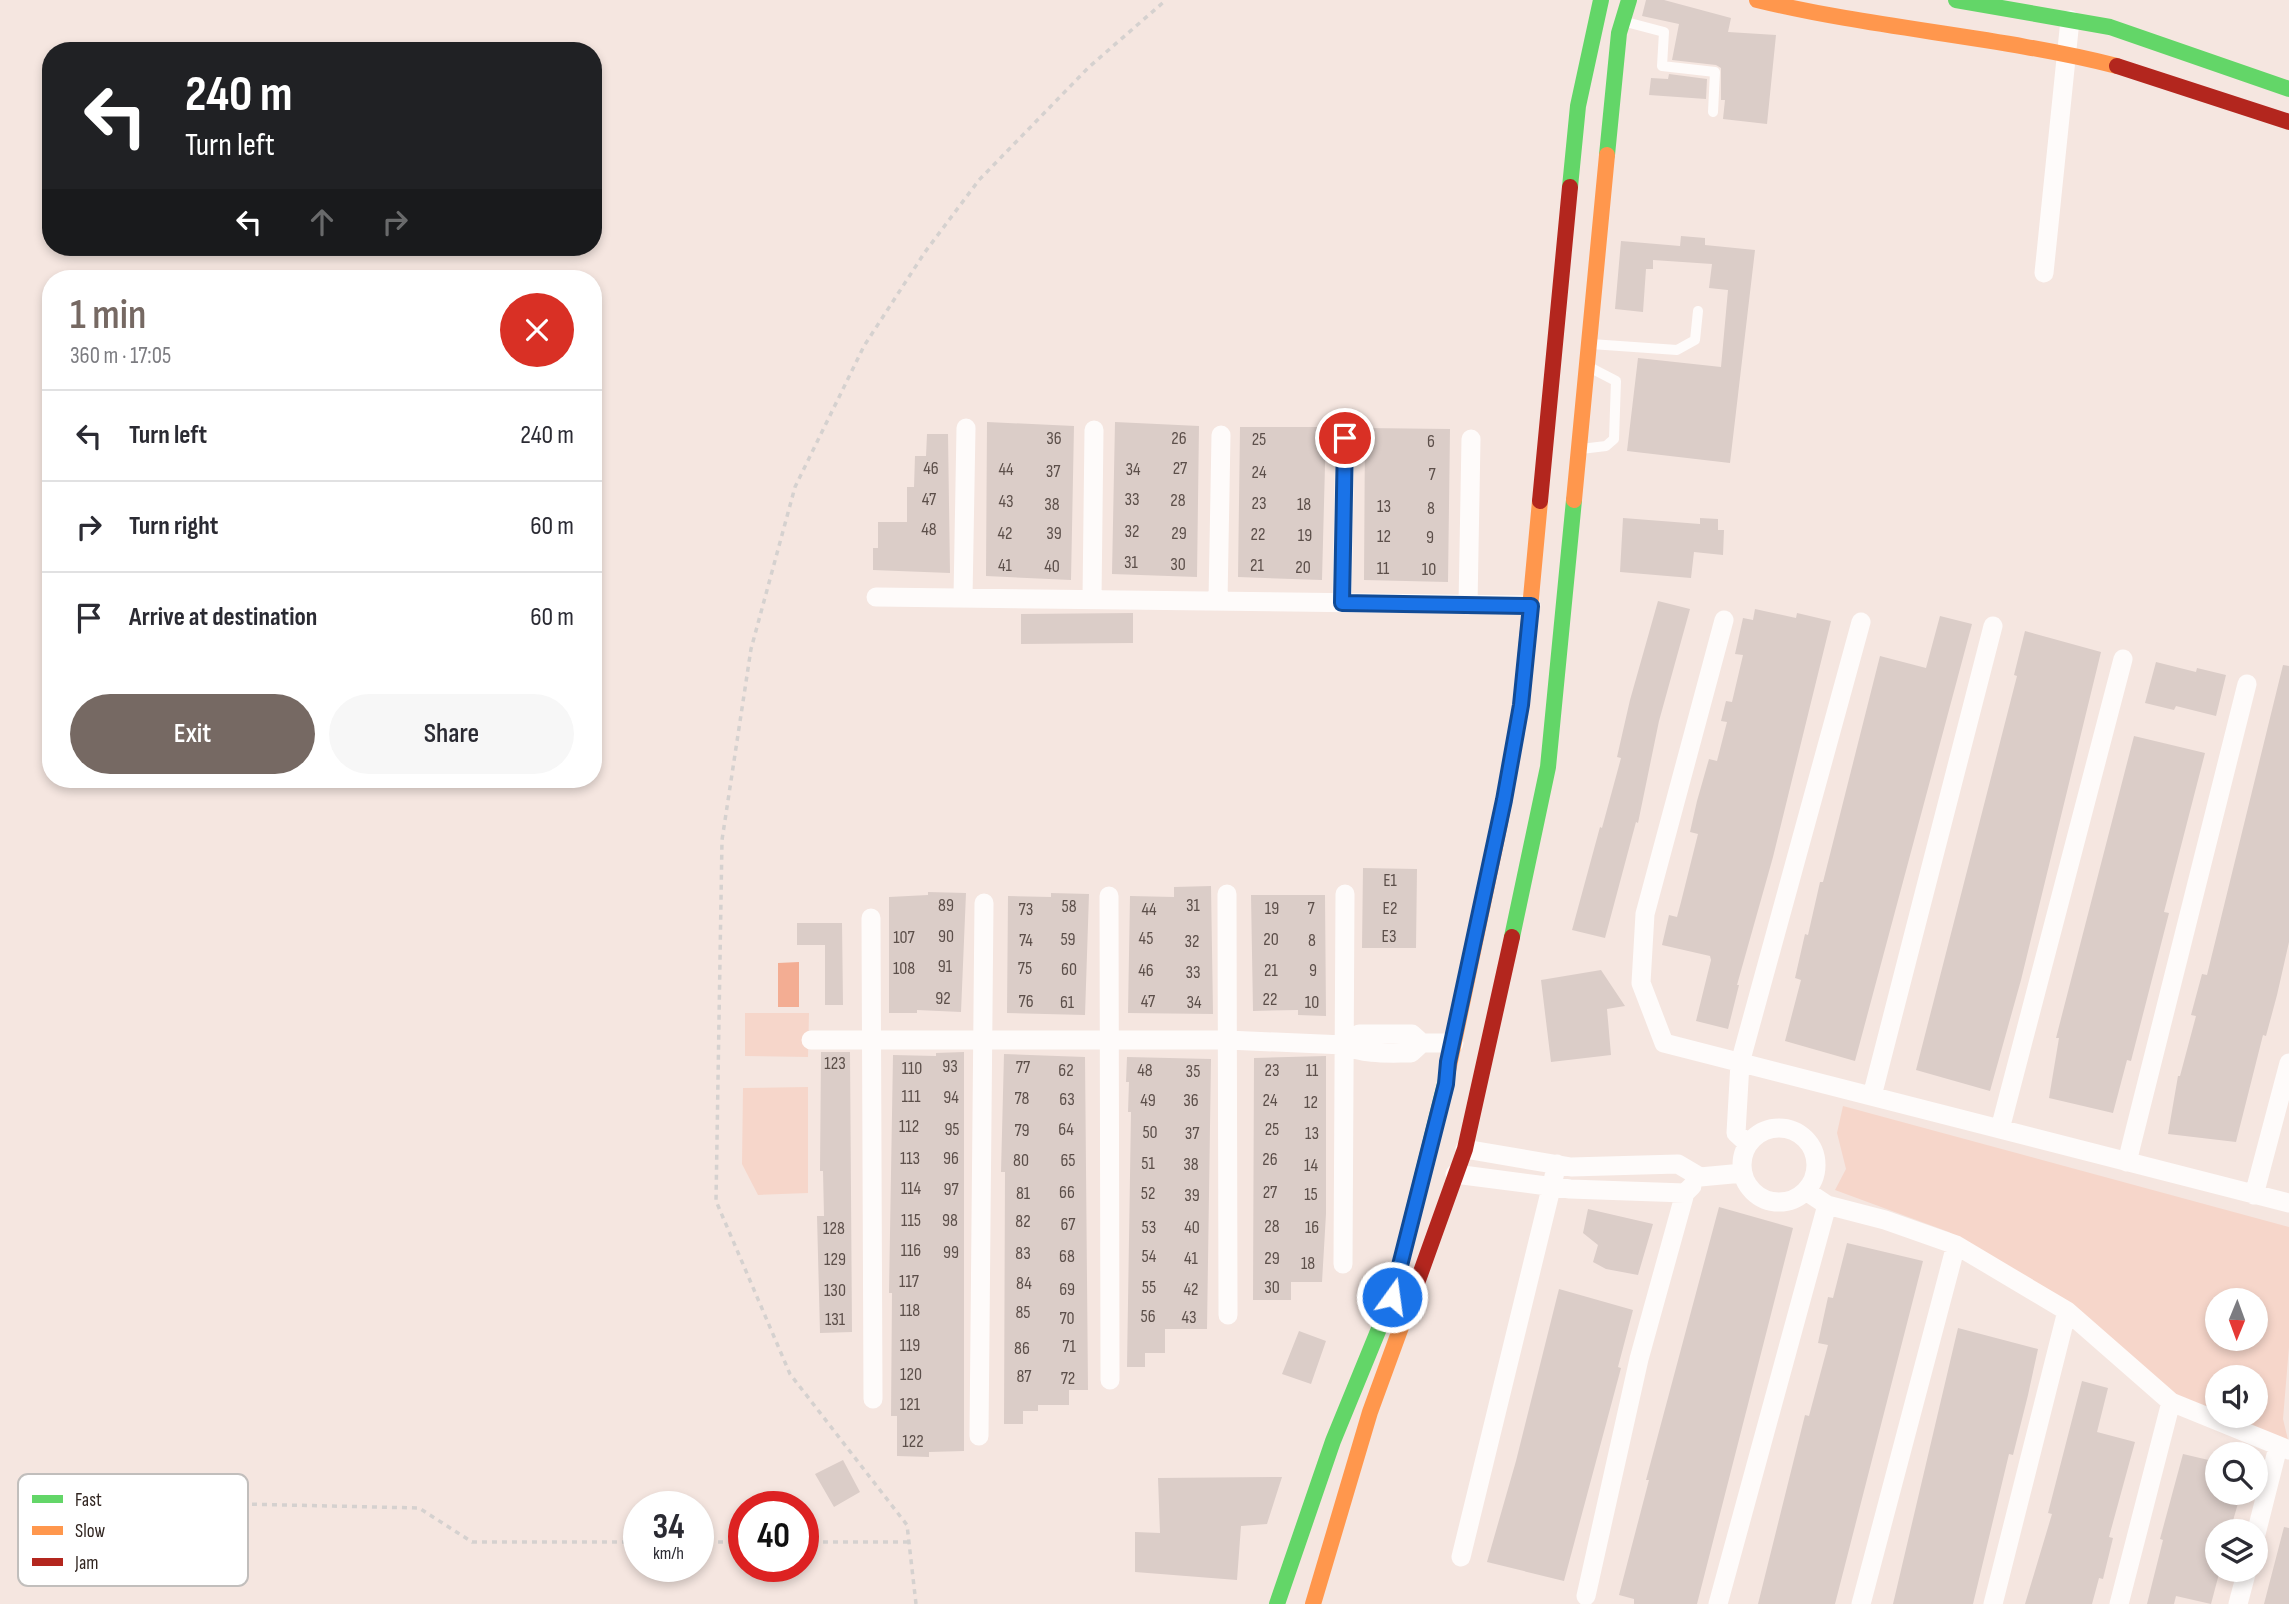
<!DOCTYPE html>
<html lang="en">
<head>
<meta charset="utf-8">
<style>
  body { margin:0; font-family:"Sofia Sans Condensed",sans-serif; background:#f7f7f7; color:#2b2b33; height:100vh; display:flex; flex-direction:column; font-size:26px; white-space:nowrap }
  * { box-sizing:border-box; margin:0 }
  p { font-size:23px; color:#7c7c81 }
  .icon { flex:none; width:38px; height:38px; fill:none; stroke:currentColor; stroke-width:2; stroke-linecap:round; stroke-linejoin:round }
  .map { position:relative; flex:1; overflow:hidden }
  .panel { position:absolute; left:42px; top:270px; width:560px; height:518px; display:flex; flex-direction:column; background:#fff; border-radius:28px; box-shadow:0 4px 10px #0003 }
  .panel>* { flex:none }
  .hud { position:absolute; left:42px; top:42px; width:560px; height:214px; border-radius:28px; box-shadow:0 4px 10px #0003; background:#202124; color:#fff; overflow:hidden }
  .needle { width:46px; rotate:181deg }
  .buttons { position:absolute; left:2205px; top:1288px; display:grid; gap:14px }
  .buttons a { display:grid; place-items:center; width:63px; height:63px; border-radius:50%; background:#fff; box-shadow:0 4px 10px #0003; font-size:35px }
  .speed { position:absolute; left:623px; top:1491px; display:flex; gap:14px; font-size:35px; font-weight:700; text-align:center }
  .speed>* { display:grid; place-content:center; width:91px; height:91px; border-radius:50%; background:#fff; box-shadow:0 4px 10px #0003; line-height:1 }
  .speed small { font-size:18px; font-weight:400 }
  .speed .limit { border:10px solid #d22; background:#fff; color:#111 }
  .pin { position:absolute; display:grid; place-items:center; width:60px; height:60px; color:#fff; margin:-30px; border:4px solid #fff; border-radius:50%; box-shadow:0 2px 7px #0007 }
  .me { position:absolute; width:77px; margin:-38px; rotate:14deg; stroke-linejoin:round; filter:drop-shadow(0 0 5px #0008) }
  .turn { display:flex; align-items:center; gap:24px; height:147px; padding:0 28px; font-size:32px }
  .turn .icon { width:91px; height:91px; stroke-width:2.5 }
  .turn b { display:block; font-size:49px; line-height:60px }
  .lanes { display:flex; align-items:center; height:66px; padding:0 28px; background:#0003; justify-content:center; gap:35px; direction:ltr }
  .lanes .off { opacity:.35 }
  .round { display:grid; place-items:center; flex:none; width:74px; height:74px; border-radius:37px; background:#f7f7f7 }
  .head { display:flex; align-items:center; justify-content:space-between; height:119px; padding:0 28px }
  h1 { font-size:42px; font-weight:600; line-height:52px; color:#766963 }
  .cta { display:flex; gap:14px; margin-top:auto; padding:14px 28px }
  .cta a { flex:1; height:80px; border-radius:42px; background:#766963; color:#fff; font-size:28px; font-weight:600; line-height:80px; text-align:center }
  .cta a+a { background:#f7f7f7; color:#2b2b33 }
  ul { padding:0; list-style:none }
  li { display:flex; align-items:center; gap:21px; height:91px; padding:0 28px; border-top:2px solid #e1e1e2 }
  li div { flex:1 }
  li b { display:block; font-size:26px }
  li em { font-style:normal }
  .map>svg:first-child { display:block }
</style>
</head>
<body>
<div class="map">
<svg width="2289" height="1604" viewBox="0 0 2289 1604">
  <rect width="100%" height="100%" fill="#f5e6e0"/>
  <path fill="#f6d6ca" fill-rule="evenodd" d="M745,1013H809L808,1057L745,1056Z
    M808,1087V1193L758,1195L742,1164L743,1088Z
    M1843,1106L2289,1227V1347L2283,1419L2289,1444L2222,1416H2256V1377H2217V1414L2181,1399L2071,1305L1949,1232L1835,1190L1846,1169L1837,1133ZM2217,1300H2256V1339H2217Z"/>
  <path fill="#f3ad93" d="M799,962V1007H778V963Z"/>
  <path fill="#dbcdc8" d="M1646,0H1664L1731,18L1728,32L1776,35L1767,124L1723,119L1725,100H1721V68L1716,65L1672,60L1679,24L1642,16Z
    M1669,74L1707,79L1706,99L1649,95L1651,78L1668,79Z
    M1681,236L1705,238V245L1755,250L1730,463L1627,451L1638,358L1721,367L1728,290L1709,288L1712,264L1653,260V269H1646L1643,312L1615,309L1621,241L1680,246Z
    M987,422L1074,426L1071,580L986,576Z
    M1115,422L1199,426L1197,577L1112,574Z
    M1240,427H1326L1322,580L1238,577Z
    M1365,428L1450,429L1448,582L1364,580Z
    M927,434H948L950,573L873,570V548H878V522H907V487H914L915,456H926Z
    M1623,518L1700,524V518L1718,519V530H1724L1723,555L1694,552L1691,578L1620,572Z
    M1658,601L1690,609L1659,721L1638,823L1636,822L1605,938L1572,930L1600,827L1602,828L1621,758L1617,757L1630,700Z
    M1755,609L1796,618L1797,613L1831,621L1773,857L1737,985H1739L1728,1029L1696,1021L1711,960L1710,956L1662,945L1669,915L1677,917L1681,902L1698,834L1690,832L1697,801L1709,759L1717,761L1727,722L1721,721L1726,701L1732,702L1743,655L1735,654L1743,618L1753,620Z
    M1133,613V643L1021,644V614Z
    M1940,616L1972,624L1855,1061L1785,1041L1801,980L1795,978L1805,934L1808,935L1820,882H1823L1880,656L1926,668Z
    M2025,631L2101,652L2021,980L1990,1091L1916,1070L2017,676L2014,675Z
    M2156,662L2196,672L2197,668L2226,675L2216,716L2176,706L2174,710L2145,703Z
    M2283,665L2289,666V942L2277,995L2266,1036L2263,1035L2236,1142L2168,1134L2178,1076H2180L2196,1016L2191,1015L2202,974L2207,975Z
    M2134,736L2205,753L2164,912L2169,913L2131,1061L2127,1060L2113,1113L2049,1098L2059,1038H2056Z
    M1363,868L1417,869L1416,948H1362Z
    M1211,886L1213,1014L1128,1013L1130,896L1174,897V887Z
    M928,892L966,893L961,1012L917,1010V1013H889V897L928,895Z
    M1051,893L1089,894L1085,1015L1007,1013L1008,896L1051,897Z
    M1251,895H1325L1326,1016L1298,1015V1010L1253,1011Z
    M797,923H842L843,1005H825V945H797Z
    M1601,970L1625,1006L1607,1009L1611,1055L1551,1062L1541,980Z
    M821,1052H850L852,1332L820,1333L817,1216H824L823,1171H820Z
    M964,1052V1451L929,1452V1457L897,1456V1416H891L892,1293H889L893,1055L936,1056V1053Z
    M1004,1054L1085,1057L1088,1390H1069V1405H1038V1411H1023V1424H1004L1005,1172H1001Z
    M1326,1056V1214L1322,1282H1291V1300H1253L1254,1058Z
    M1127,1057L1211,1059L1207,1329H1165V1353H1145V1367H1127L1131,1112H1128L1129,1082H1126Z
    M1719,1207L1793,1228L1697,1604H1634V1599L1619,1595L1649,1480H1646Z
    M1588,1209L1653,1224L1638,1275L1606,1269L1593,1262L1598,1245L1583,1233Z
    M1847,1243L1923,1261L1835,1604H1758L1805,1415L1809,1416L1828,1345L1818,1343L1828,1297L1833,1298Z
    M1559,1289L1633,1310L1618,1367L1621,1368L1564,1581L1487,1562L1516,1461Z
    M1958,1328L2038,1349L2028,1395L2013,1455L2009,1454L1973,1604H1893Z
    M1299,1331L1326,1341L1311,1384L1282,1374Z
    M2082,1381L2108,1388L2097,1432L2135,1442L2109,1537L2113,1538L2103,1579L2099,1578L2092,1604H2025L2052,1514L2048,1513Z
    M2183,1454L2217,1462V1493H2241L2230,1531H2217V1570H2220L2211,1604L2176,1596L2174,1604H2147L2163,1540L2160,1539Z
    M843,1460L860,1492L834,1507L815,1474Z
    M1282,1477L1267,1524L1241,1526L1237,1580L1135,1572V1532L1160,1533L1158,1478Z
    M2284,1527L2289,1528V1604H2264Z"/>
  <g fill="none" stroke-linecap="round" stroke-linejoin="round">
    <path stroke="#d5d1cf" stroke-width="3.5" stroke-dasharray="5 5" stroke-linecap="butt" d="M242,1504L419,1508L472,1542H639
      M698,1542H744
      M803,1542H909
      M916,1604L907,1525L790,1374L716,1201L722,840L751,649L795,487L864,346L925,252L979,180L1089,67L1166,0"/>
    <path stroke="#fefbfa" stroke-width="10" d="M1626,22L1664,32L1662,66L1715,72L1713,112
      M1591,344L1677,350L1695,340L1698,311
      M1581,449L1606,446L1614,439L1616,381L1589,367"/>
    <path stroke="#fefbfa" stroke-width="19" d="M2044,273L2070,20
      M876,597L1531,605
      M963,598L966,428
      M1092,599L1094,430
      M1218,601L1221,435
      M1342,603L1345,438
      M1468,605L1471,439
      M1724,620L1645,914L1641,983L1664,1043L2289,1203
      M1227,894L1228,1315
      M1109,896L1110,1380
      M871,918L873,1399
      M811,1040H1227L1344,1045C1366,1055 1387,1053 1411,1053L1422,1043H1454
      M1344,1045L1359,1034H1412L1422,1043
      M1872,1096L1993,626
      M1742 1165a37 37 0 1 1 74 0a37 37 0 1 1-74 0Z
      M2000,1129L2123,659
      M1748,1144L1736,1133L1740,1063L1861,622
      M1465,1149L1571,1167L1678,1164L1700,1177L1743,1173
      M2127,1162L2247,684
      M1455,1174L1570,1189L1685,1193L1692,1186
      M1806,1191L1827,1205L1885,1220L1956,1245L2067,1311L2171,1402L2289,1450
      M2254,1195L2289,1063
      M1343,1264L1345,894
      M979,1436L984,903
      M2256,1534L2278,1447
      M1461,1557L1557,1164
      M1586,1596L1639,1359L1685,1193
      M1718,1604L1827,1205
      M1861,1604L1956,1245
      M1993,1604L2067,1311
      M2119,1604L2171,1402
      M2238,1604L2247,1570"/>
    <path stroke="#63d668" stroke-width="16" d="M1956,0L2110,27L2289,89
      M1607,155L1619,33L1629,0
      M1570,187L1578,106L1601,0
      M1512,937L1548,767L1574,500
      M1277,1604L1333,1441L1392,1297L1446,1080"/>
    <path stroke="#ff974d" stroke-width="16" d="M1757,0C1876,29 1998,36 2117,66
      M1574,500L1607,155
      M1446,1080L1500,823L1521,705L1540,501
      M1313,1604L1370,1412L1412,1297"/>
    <path stroke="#b3261e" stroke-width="16" d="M2117,66L2289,122
      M1540,501L1570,187
      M1412,1297L1465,1149L1512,937"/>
  </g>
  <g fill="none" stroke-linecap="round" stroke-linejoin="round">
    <defs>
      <path id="route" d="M1345,438L1342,603L1531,606L1521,705L1504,800L1448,1062L1446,1084L1392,1297"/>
    </defs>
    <use href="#route" stroke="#114b97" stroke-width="18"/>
    <use href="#route" stroke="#1a73e8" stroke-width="12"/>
  </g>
  <g text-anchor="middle" stroke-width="5" stroke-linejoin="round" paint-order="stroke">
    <g font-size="18" fill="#5c4f4a">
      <text x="1054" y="444">36</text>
      <text x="1179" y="444">26</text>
      <text x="1259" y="445">25</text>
      <text x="1431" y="447">6</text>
      <text x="931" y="474">46</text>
      <text x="1180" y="474">27</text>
      <text x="1006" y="475">44</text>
      <text x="1133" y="475">34</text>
      <text x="1053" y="477">37</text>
      <text x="1259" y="478">24</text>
      <text x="1432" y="480">7</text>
      <text x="929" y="505">47</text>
      <text x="1132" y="505">33</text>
      <text x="1178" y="506">28</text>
      <text x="1006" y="507">43</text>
      <text x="1259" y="509">23</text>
      <text x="1052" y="510">38</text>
      <text x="1304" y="510">18</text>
      <text x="1384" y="512">13</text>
      <text x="1431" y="514">8</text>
      <text x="929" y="535">48</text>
      <text x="1132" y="537">32</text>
      <text x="1005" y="539">42</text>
      <text x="1054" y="539">39</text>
      <text x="1179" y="539">29</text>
      <text x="1258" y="540">22</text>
      <text x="1305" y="541">19</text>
      <text x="1384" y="542">12</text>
      <text x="1430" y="543">9</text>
      <text x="1131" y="568">31</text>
      <text x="1178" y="570">30</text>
      <text x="1005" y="571">41</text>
      <text x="1257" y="571">21</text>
      <text x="1052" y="572">40</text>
      <text x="1303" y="573">20</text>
      <text x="1383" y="574">11</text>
      <text x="1429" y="575">10</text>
      <text x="1390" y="886">E1</text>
      <text x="946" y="911">89</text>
      <text x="1193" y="911">31</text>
      <text x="1069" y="912">58</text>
      <text x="1272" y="914">19</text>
      <text x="1311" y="914">7</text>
      <text x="1390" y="914">E2</text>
      <text x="1026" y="915">73</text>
      <text x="1149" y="915">44</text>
      <text x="946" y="942">90</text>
      <text x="1389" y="942">E3</text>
      <text x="904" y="943">107</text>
      <text x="1146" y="944">45</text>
      <text x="1068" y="945">59</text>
      <text x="1271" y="945">20</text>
      <text x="1026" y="946">74</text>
      <text x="1312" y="946">8</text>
      <text x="1192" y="947">32</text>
      <text x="945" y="972">91</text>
      <text x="904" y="974">108</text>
      <text x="1025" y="974">75</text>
      <text x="1069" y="975">60</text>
      <text x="1146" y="976">46</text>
      <text x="1271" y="976">21</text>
      <text x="1313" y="976">9</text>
      <text x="1193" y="978">33</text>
      <text x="943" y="1004">92</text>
      <text x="1270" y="1005">22</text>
      <text x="1026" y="1007">76</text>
      <text x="1148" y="1007">47</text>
      <text x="1067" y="1008">61</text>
      <text x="1194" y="1008">34</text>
      <text x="1312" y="1008">10</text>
      <text x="835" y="1069">123</text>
      <text x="950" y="1072">93</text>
      <text x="1023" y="1073">77</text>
      <text x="912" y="1074">110</text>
      <text x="1066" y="1076">62</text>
      <text x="1145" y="1076">48</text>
      <text x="1272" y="1076">23</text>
      <text x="1312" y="1076">11</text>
      <text x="1193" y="1077">35</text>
      <text x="911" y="1102">111</text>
      <text x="951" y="1103">94</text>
      <text x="1022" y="1104">78</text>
      <text x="1067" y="1105">63</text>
      <text x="1148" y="1106">49</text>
      <text x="1191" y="1106">36</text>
      <text x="1270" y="1106">24</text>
      <text x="1311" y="1108">12</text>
      <text x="909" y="1132">112</text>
      <text x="952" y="1135">95</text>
      <text x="1066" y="1135">64</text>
      <text x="1272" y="1135">25</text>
      <text x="1022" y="1136">79</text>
      <text x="1150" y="1138">50</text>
      <text x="1192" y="1139">37</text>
      <text x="1312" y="1139">13</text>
      <text x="910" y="1164">113</text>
      <text x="951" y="1164">96</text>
      <text x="1270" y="1165">26</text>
      <text x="1021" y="1166">80</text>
      <text x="1068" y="1166">65</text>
      <text x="1148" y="1169">51</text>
      <text x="1191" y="1170">38</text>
      <text x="1311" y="1171">14</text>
      <text x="911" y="1194">114</text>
      <text x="951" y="1195">97</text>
      <text x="1067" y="1198">66</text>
      <text x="1270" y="1198">27</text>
      <text x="1023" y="1199">81</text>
      <text x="1148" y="1199">52</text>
      <text x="1311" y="1200">15</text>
      <text x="1192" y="1201">39</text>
      <text x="911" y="1226">115</text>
      <text x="950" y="1226">98</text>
      <text x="1023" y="1227">82</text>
      <text x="1068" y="1230">67</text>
      <text x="1272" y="1232">28</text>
      <text x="1149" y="1233">53</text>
      <text x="1192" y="1233">40</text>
      <text x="1312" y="1233">16</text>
      <text x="834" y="1234">128</text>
      <text x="911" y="1256">116</text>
      <text x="951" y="1258">99</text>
      <text x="1023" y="1259">83</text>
      <text x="1067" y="1262">68</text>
      <text x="1149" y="1262">54</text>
      <text x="1191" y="1264">41</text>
      <text x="1272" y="1264">29</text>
      <text x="835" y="1265">129</text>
      <text x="1308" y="1269">18</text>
      <text x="909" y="1287">117</text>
      <text x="1024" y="1289">84</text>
      <text x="1149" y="1293">55</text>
      <text x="1272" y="1293">30</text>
      <text x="1067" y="1295">69</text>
      <text x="1191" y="1295">42</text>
      <text x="835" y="1296">130</text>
      <text x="910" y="1316">118</text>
      <text x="1023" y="1318">85</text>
      <text x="1148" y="1322">56</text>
      <text x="1189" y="1323">43</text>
      <text x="1067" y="1324">70</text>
      <text x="835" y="1325">131</text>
      <text x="910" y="1351">119</text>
      <text x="1069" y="1352">71</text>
      <text x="1022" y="1354">86</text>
      <text x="911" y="1380">120</text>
      <text x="1024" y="1382">87</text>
      <text x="1068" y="1384">72</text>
      <text x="910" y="1410">121</text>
      <text x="913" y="1447">122</text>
    </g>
  </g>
  <rect x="18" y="1474" width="230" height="112" rx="10" fill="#fff" stroke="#c1bebc" stroke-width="2"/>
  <rect x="32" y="1495" width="31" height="8" fill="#63d668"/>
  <rect x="32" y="1526" width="31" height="9" fill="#ff974d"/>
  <rect x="32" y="1558" width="31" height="8" fill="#b3261e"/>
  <g font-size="19" fill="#312520">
    <text x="75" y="1506">Fast</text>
    <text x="75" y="1537">Slow</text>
    <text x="75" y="1569">Jam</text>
  </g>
</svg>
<div class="buttons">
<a><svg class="needle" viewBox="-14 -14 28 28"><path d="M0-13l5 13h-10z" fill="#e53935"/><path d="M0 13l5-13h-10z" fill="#7c7c81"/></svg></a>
<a><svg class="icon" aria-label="sound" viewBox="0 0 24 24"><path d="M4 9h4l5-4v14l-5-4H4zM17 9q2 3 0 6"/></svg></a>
<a><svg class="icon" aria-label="search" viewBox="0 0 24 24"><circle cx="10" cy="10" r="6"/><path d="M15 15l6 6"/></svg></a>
<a><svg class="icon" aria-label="layers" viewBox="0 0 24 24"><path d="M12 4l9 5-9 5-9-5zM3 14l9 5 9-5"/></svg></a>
</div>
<div class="speed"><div>34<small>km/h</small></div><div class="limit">40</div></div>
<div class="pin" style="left:1345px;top:438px;background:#d93025"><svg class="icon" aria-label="arrive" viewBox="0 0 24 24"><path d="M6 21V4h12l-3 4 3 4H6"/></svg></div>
<svg class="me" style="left:1392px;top:1297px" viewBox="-20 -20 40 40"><circle r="17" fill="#1a73e8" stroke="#fff" stroke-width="3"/><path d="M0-11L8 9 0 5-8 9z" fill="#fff"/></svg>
<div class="hud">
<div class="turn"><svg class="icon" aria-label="left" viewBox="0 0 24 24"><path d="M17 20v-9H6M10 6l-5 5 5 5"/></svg><div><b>240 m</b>Turn left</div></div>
<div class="lanes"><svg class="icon" aria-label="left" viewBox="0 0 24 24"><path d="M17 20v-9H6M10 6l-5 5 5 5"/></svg><svg class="icon off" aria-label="ahead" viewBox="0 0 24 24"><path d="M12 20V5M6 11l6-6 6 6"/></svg><svg class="icon off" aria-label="right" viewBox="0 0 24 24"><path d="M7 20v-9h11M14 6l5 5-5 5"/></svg></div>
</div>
<section class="panel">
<div class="head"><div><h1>1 min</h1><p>360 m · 17:05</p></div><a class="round" style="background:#d93025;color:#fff"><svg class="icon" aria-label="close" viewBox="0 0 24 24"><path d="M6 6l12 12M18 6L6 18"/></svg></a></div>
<ul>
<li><svg class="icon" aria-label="left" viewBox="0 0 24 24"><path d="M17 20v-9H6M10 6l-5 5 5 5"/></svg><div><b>Turn left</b></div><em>240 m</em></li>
<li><svg class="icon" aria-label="right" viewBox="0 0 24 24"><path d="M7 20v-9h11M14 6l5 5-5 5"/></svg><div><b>Turn right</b></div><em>60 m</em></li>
<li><svg class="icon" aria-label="arrive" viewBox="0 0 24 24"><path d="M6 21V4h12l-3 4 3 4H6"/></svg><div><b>Arrive at destination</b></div><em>60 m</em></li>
</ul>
<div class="cta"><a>Exit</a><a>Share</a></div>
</section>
</div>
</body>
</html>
